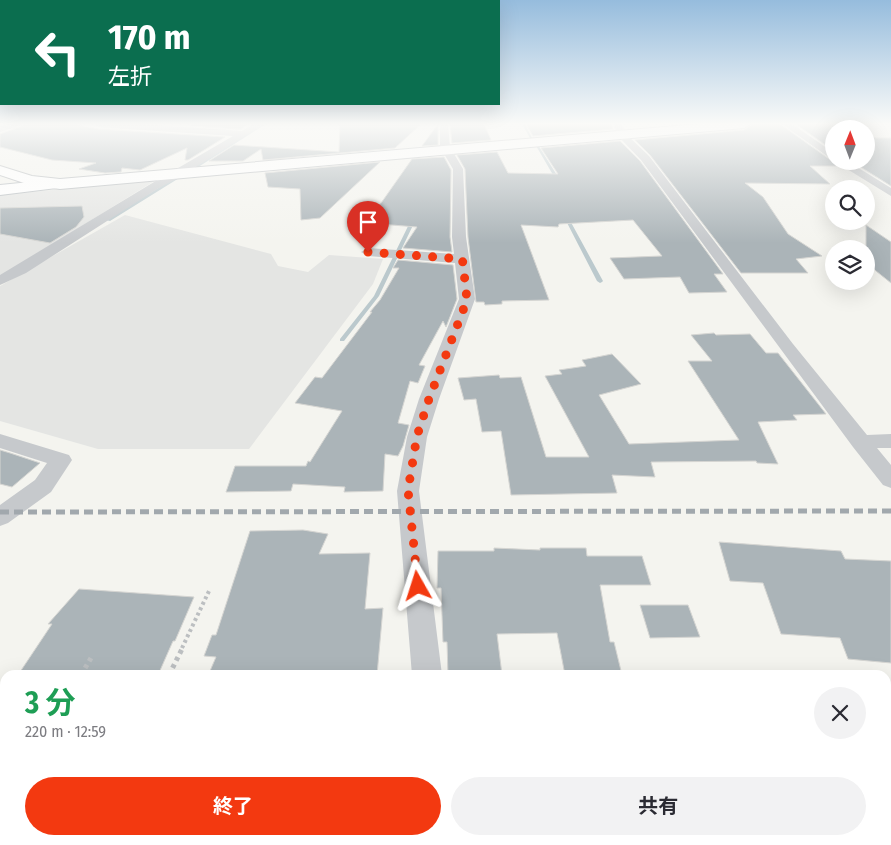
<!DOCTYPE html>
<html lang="ja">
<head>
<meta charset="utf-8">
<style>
  body { margin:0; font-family:"Fira Sans Condensed","Noto Sans JP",sans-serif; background:#f2f2f3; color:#2b2b33; height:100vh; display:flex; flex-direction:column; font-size:19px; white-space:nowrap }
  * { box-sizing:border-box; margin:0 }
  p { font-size:16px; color:#7c7c81 }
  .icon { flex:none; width:28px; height:28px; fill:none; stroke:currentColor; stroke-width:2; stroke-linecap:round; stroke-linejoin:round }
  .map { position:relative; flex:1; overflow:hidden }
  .panel { position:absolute; left:0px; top:670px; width:891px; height:175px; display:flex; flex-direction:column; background:#fff; border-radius:15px 15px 0 0; box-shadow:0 5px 20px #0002 }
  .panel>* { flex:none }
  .top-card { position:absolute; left:0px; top:0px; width:500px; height:105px; box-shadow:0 5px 20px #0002; background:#0b6e4f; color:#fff; overflow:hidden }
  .needle { width:32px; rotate:1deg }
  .tools { position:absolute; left:825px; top:120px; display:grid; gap:10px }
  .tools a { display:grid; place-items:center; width:50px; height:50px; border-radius:50%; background:#fff; box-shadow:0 5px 20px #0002; font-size:25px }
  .pin { position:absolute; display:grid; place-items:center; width:42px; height:42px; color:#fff; margin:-51px -21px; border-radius:50% 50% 50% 0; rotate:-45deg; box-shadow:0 0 5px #0007 }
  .pin .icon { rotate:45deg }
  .me { position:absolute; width:55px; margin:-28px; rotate:354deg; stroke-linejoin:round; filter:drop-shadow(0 0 4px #0008) }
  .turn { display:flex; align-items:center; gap:18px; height:105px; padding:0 25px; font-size:22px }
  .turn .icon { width:65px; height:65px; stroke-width:2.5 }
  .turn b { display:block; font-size:35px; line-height:42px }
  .round { display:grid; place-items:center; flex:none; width:52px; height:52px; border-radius:26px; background:#f2f2f3 }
  .headline { display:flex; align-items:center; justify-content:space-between; height:85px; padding:0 25px }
  h1 { font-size:30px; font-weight:700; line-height:38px; color:#1e9e55 }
  .action { display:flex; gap:10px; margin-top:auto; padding:10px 25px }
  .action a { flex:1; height:58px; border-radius:30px; background:#f33910; color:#fff; font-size:20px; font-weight:700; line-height:58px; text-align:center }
  .action a+a { background:#f2f2f3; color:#2b2b33 }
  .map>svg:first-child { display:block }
</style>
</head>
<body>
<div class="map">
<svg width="891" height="845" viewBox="0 0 891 845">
  <rect width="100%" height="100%" fill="#f4f4ef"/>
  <path fill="#e4e5e3" d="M156,180L54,243L0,276V195Z
    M125,215L271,254L278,266L308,272L329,255L383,259L373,284L249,449H98L0,421V286Z"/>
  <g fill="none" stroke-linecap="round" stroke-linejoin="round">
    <path fill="#bbc9cd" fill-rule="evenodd" d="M263,124H266L192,171L189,170Z
      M522,124H525L532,138H530Z
      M535,144L538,145L560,180L559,181L556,180Z
      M181,174L184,175L110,221L106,220Z
      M564,214L567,215L603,281L602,282L600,283L597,281L563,215Z
      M412,218L416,219L379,296L344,341H340V339L374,296Z"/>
  </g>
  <path fill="#abb4b8" stroke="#d5d5d2" d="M27,124H74L98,129L225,137L188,160H185L187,148L140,170L122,168L121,172L105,173L79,169L96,163L52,160L0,147V134Z
    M193,124H249L241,129L190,126Z
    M340,124H421L395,148L263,160L261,149L243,161H209L234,145L339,152Z
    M438,124V145L422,146Z
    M450,124H484L491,140L452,143Z
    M526,124H611L613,129L533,136Z
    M752,124H780L839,166H810L830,184L745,183L763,197L788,234L822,256L796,259L808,273H741L650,155L635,140L744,130Z
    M796,124H849L857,129H834V151Z
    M866,133L876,138H891V186L851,161H866Z
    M620,141L640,161L723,274H714L727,292L689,293L680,277L624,279L610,258L662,256L633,220L559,224L558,227L521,225L549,300L502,301V304L485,305L484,302H476L468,237L465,169L457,155L497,152L508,173L558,174L541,148Z
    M444,157L451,170L450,237L452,252L403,248L417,227L367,223L412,159Z
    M380,162L320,218L301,220L300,189L268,187L265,173Z
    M82,206L84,217L76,227L50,243L0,234V208Z
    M866,225L891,242V283L866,263Z
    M398,260L453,265L457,299L446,327L443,321L419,365L425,366L418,383L410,381L398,423L409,425L403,446L398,456L385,454L383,491L344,492L345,487L293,484L291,491L226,492L235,466H306L308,461L310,462L342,411L295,403L315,377L322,378L372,312H370L380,300L399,268H393Z
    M714,333L716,335L750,334L766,353H778L826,414L793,415L797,420L758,422L778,464L757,463L756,461L651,462L655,477L612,475L617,493L511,495L501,431L482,432L476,399L464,400L458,378L499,375L500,378L521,377L546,457H589L545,376L562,374L559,370L586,366L582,360L612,354L641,384L599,395L629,444L739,440L688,361H712L691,335Z
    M0,450L10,453L40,463L12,487L0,484Z
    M303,530L328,534L319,554L370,553L365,609L383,608L377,675H230L231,672L210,671L216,657L204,656L212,635H216L250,531Z
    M719,542L841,551L845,559L891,561V663L848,659L840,638L781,634L763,583L730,581Z
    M494,548L540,550V548H586L587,556H642L651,585H600L610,642H614L622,675H565L557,633L497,634L502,675H448L447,642H443L441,588H437L438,551H494Z
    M79,589L194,597L175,641H173L158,675H18L52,624H48Z
    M640,605H688L700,637L650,638Z"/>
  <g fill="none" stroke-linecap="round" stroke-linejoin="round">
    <defs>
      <path id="secondary" d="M60,179L65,181L68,184L65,187L0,195V185Z"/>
      <path id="primary" d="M0,782L5,783V831L0,830Z
        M886,790L891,791V839L886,838Z"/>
      <path id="highway" d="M699,124H750L744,128L60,189L30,185L0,175V166L32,176L60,179Z"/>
    </defs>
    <use href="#secondary" stroke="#b5bbbf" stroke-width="2"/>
    <use href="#primary" stroke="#b6babe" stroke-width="2"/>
    <use href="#highway" stroke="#b5b9bc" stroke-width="2"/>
    <path stroke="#bcbfc1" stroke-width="4" stroke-dasharray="3 3" stroke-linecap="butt" d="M182,648L209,591"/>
    <path stroke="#bcbfc1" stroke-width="5" stroke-dasharray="4 4" stroke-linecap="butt" d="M81,675L91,658
      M169,675L183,647
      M218,840V845"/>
    <path fill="#c6c9cc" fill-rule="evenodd" d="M9,124H25L0,132V126Z
      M94,124H141L242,131L253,124H264L180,177L157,189L26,273L0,285V275L149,185L233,136L98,127Z
      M440,124H448L450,147L463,169L466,237L475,299L439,399L427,437L419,491L442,675H412L397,491L407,437L419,399L459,299L455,263L368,256L361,252L368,248L454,254L452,237L453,169L440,147Z
      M613,124H622L626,134L649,156L793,344L867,435L891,434V448H877L891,465V488L883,485L853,447L641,160L619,137Z
      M782,124H792L834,153V161Z
      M834,161H847L891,188V196Z
      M0,434L69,455L72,460L51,492L8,523L0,526V505L35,480L47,463L0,448Z
      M78,840H114L112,845H76Z"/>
    <use href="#secondary" fill="#fff" fill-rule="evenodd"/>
    <use href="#primary" fill="#fff" fill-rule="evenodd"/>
    <use href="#highway" fill="#fff" fill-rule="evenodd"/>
    <path stroke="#a1a8ad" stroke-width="5" stroke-dasharray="9 5" stroke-linecap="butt" d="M0,512L891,511"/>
  </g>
  <linearGradient id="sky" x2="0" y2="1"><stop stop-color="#96bcdd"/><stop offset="0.51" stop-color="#fafaf8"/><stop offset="1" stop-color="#fafaf8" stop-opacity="0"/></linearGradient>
  <rect width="891" height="243" fill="url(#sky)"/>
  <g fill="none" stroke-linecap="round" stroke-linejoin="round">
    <path stroke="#f33910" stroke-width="9" stroke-dasharray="0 16.2" d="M368,252L462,259L463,263L467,300L429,399L417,436L408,490L418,586"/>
  </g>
</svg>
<div class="tools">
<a><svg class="needle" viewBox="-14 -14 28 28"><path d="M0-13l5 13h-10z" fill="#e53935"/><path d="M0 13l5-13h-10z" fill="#7c7c81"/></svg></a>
<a><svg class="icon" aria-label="search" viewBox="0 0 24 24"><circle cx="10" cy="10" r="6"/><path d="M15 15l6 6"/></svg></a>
<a><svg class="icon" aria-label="layers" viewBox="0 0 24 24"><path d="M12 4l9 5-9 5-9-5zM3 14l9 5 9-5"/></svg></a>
</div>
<div class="pin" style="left:368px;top:252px;background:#d93025"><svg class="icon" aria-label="arrive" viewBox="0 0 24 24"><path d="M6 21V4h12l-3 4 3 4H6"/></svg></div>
<svg class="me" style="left:418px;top:586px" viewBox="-20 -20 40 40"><path d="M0-17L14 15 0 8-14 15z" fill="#f33910" stroke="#fff" stroke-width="4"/></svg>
<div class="top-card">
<div class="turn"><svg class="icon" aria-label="left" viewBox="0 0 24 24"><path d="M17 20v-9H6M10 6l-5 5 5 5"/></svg><div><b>170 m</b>左折</div></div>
</div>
<section class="panel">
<div class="headline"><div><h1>3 分</h1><p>220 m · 12:59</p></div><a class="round"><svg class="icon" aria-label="close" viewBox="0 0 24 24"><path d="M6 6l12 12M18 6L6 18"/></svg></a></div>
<div class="action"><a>終了</a><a>共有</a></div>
</section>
</div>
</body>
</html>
